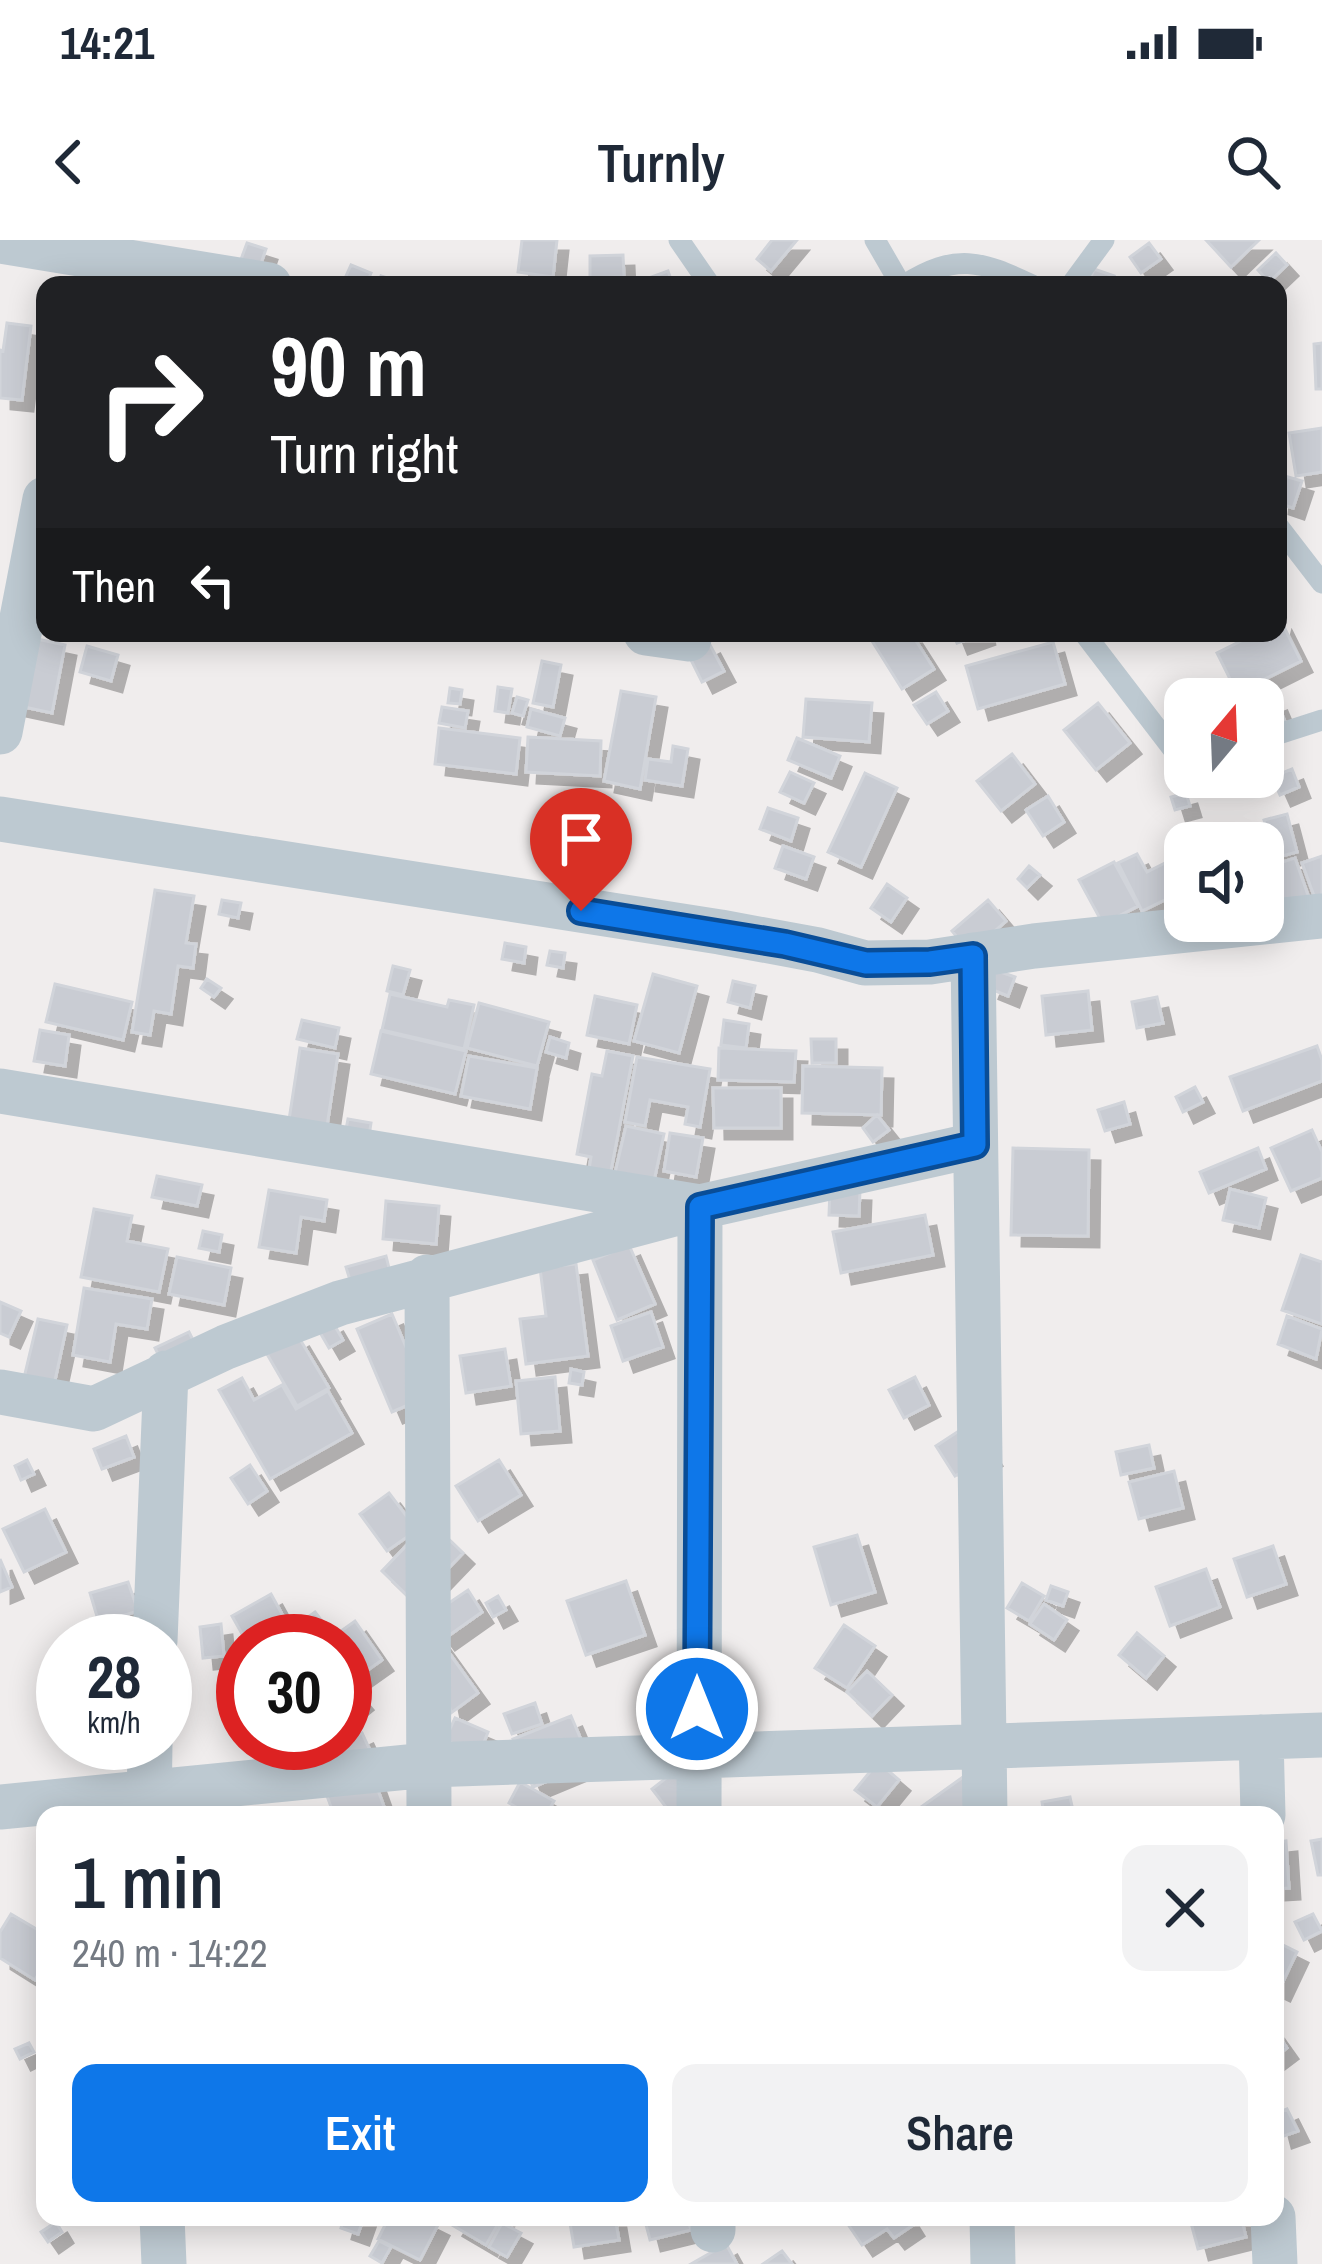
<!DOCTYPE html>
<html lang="en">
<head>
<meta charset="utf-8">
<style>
  body { margin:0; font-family:"Archivo Narrow",sans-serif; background:#f2f2f3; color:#1f2937; height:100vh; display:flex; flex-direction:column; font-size:45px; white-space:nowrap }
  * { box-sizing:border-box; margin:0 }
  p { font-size:39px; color:#747a83 }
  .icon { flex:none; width:66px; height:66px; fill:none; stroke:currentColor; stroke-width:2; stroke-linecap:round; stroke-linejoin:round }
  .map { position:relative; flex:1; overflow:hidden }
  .drawer { position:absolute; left:36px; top:1566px; width:1248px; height:420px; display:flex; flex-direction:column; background:#fff; border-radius:24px; box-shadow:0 6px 30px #0003 }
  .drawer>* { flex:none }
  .guide { position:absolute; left:36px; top:36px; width:1251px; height:366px; border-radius:24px; box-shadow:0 6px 30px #0003; background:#202124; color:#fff; overflow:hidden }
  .needle { width:78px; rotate:19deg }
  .controls { position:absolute; left:1164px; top:438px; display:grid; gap:24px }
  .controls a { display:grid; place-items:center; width:120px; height:120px; border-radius:24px; background:#fff; box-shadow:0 6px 30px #0003; font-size:60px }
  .speed { position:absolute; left:36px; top:1374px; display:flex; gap:24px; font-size:60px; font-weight:700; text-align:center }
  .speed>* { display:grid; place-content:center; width:156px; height:156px; border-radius:50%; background:#fff; box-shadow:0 6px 30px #0003; line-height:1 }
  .speed small { font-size:30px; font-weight:400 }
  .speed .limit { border:18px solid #d22; background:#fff; color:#111 }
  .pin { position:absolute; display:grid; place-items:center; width:102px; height:102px; color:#fff; margin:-123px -51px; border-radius:50% 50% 50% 0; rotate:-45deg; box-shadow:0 0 12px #0007 }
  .pin .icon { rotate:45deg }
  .me { position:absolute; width:132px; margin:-66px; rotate:0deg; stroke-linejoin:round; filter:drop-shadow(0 0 9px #0008) }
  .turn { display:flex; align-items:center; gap:42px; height:252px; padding:0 36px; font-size:54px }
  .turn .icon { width:156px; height:156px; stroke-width:2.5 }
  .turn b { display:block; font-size:84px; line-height:102px }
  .then { display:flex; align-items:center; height:114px; padding:0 36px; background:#0003; gap:24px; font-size:45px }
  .round { display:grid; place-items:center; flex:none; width:126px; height:126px; border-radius:24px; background:#f2f2f3 }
  .headline { display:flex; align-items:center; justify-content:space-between; height:204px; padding:0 36px }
  h1 { font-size:72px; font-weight:600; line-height:90px }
  .button { display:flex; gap:24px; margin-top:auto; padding:24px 36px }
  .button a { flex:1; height:138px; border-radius:24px; background:#0e77e9; color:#fff; font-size:48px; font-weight:600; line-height:138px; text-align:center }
  .button a+a { background:#f2f2f3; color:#1f2937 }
  .status { display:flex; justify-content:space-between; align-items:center; height:84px; padding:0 60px; background:#fff; direction:ltr }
  .status svg { height:33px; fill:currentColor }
  header { display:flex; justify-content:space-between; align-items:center; height:156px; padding:0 36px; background:#fff; font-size:54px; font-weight:600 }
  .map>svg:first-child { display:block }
</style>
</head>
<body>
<div class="status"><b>14:21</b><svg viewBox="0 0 49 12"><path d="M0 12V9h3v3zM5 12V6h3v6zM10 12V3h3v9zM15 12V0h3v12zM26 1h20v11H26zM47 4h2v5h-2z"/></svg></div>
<header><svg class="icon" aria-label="back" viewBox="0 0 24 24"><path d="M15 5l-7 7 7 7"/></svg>Turnly<svg class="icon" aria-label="search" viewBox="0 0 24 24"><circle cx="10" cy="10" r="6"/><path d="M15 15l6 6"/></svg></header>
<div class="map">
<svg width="1322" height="2024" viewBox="0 0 1322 2024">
  <defs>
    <filter id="shadow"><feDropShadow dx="11" dy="11" stdDeviation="0" flood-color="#0004"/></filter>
  </defs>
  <rect width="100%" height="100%" fill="#f0eded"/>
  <path fill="#c9ccd3" stroke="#d1d4da" stroke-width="3" filter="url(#shadow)" d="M522,0H557L553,37L518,32Z
    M772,0H797L771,31L757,19Z
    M1206,0H1259L1231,27Z
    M247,3L266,9L259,29L240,22Z
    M1149,3L1161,19L1141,33L1130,17Z
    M1276,13L1287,25L1269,42L1258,30Z
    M623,15L624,37L590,38V16Z
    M351,25L371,33L366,45H342Z
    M1094,29L1114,36L1110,45H1088Z
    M668,31L673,45H630Z
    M381,36L409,45H378Z
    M7,83L31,86L22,160L0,158V110L3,111Z
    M1322,103V149H1316L1314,104Z
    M1322,188V232L1296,236L1289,193Z
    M1281,235L1302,241L1293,268L1278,263Z
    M1281,381L1301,421L1237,453L1217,413L1257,393H1278Z
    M885,393H911L934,429L902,449L872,401Z
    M953,393H985L957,403Z
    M28,397L65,405L52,473L15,465Z
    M1053,402L1065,444L978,469L966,426Z
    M709,403L724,431L702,442L688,414Z
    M87,406L118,415L111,441L80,432Z
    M542,421L561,425L553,467L533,463Z
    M498,447L512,449L508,473L495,471Z
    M450,448L462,450L460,464L448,463Z
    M621,451L656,457L640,549L604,541Z
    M936,452L948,471L927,484L914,465Z
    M517,457L528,460L523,476L512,473Z
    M806,459L872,463L869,502L803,497Z
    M1276,460L1286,484L1263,494V465Z
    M1098,463L1130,503L1096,530L1064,490Z
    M442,467L468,471L465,488L439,483Z
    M531,469L565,478L560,496L527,487Z
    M439,488L520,498L516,534L435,524Z
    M528,497L601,501L600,536L526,532Z
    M797,498L840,516L831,538L788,520Z
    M673,506L688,509L682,546L645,540L648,519L671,522Z
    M1012,514L1035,544L1001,571L977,541Z
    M1292,529L1299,547L1280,555L1272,537Z
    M790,532L814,543L804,563L780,552Z
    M865,533L897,548L861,627L828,612Z
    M1186,553L1190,566L1175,570L1171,557Z
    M1048,556L1064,582L1043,596L1026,570Z
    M768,568L798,578L791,601L760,589Z
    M1287,574L1297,612L1275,618L1264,580Z
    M783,606L814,617L806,639L775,628Z
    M1185,613V650L1142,671L1118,623L1137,614L1147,632Z
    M1322,616V662L1317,664L1302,623Z
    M1295,618L1309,658L1263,670V628Z
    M1114,622L1138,666L1103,684L1079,640Z
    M1029,626L1040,635L1027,648L1018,639Z
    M887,644L907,658L891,682L871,668Z
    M155,650L194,656L186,703L196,704L193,728L178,726L171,774L154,771L150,795L132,792Z
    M222,660L241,663L238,678L219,674Z
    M988,660L1006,681L970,713L952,691Z
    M505,703L526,707L524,723L502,719Z
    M550,711L565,713L563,728L547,725Z
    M393,726L410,730L403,755L387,751Z
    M995,730L1015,737L1008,756L988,748Z
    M653,734L697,746L679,813L634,801Z
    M207,739L221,748L214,757L201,748Z
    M733,741L755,746L750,768L728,762Z
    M55,744L132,762L123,800L46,782Z
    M1088,751L1092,790L1046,795L1042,756Z
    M390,754L447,767L449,760L474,765L464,809L382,790Z
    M595,756L637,765L629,804L587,795Z
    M1157,757L1163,783L1137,788L1132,762Z
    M479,763L549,782L537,826L467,808Z
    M302,780L339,788L335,808L297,799Z
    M724,780L749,784L746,808L721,805Z
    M40,790L69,795L65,826L34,821Z
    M381,791L466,811L455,854L371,834Z
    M550,797L569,803L566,818L546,812Z
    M811,799H836V823H812Z
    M1317,806L1322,820V841L1243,871L1230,837Z
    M300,808L338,814L325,899L287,893Z
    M719,808L796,811L794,842L718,840Z
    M607,811L633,816L609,941L588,936L591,917L577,914L592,834L602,836Z
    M469,816L537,828L530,869L461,856Z
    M637,817L710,829L700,887L685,884L688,867L650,860L645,886L625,882Z
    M803,826L882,828L881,875L802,873Z
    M1195,847L1203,862L1183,872L1176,857Z
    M713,848H781V888H714Z
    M1124,862L1130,884L1105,891L1098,870Z
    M877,875L889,890L873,902L863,888Z
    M348,879L371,883L367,909L343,905Z
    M626,886L664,894L654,941L615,933Z
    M1312,890L1322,912V938L1291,951L1271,908Z
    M670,893L703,898L696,937L664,931Z
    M1013,908L1089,910L1088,996L1011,995Z
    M1258,908L1266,929L1209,953L1200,932Z
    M157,936L202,945L197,966L152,957Z
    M830,949L860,950L859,976L829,975Z
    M1230,949L1266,958L1259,988L1223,980Z
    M269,950L327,960L324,981L301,977L296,1013L259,1007Z
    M386,961L439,966L436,1004L383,999Z
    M94,969L132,976L127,1001L168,1009L159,1052L81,1037Z
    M925,975L933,1015L841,1033L833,992Z
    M203,991L222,995L219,1012L199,1008Z
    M629,1005L655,1064L617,1080L593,1020Z
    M1301,1015L1322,1022V1084L1282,1070Z
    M386,1016L391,1036L352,1047L346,1027Z
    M177,1017L231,1028L224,1065L169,1054Z
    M576,1024L588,1116L526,1124L520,1079L546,1076L540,1028Z
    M84,1048L152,1059L147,1089L116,1084L110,1122L73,1115Z
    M0,1062L21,1071L9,1097L0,1093Z
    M651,1072L663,1107L623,1121L611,1086Z
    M392,1074L427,1157L392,1172L357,1089Z
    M1287,1076L1322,1089L1316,1119L1278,1104Z
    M38,1079L67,1085L54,1145L24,1138Z
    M332,1081L343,1100L329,1108L318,1089Z
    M189,1092L198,1110L164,1126L155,1108Z
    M298,1096L329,1148L297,1166L267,1114Z
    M505,1109L511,1146L466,1153L460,1116Z
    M571,1129L584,1132L582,1145L569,1143Z
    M555,1137L560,1191L521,1194L516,1141Z
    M915,1137L929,1165L904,1178L889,1150Z
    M242,1138L254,1160L282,1145L296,1169L328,1151L352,1193L270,1239L219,1150Z
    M971,1183L991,1215L955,1236L936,1206Z
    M126,1196L134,1217L102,1229L94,1209Z
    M1149,1205L1154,1228L1121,1235L1116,1212Z
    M27,1220L34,1234L21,1240L15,1226Z
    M499,1220L521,1255L478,1281L456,1246Z
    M250,1225L267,1251L248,1264L231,1238Z
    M1174,1231L1183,1268L1139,1279L1129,1242Z
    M389,1253L417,1290L387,1311L360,1274Z
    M45,1269L66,1312L24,1332L3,1289Z
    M430,1281L463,1313L415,1363L382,1331Z
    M857,1295L875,1352L831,1365L814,1307Z
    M1273,1306L1286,1344L1247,1357L1234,1319Z
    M0,1319L12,1347L0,1352Z
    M1206,1329L1220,1367L1170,1386L1156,1347Z
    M626,1341L645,1395L586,1415L567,1361Z
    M128,1342L138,1371L99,1383L90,1353Z
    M1022,1343L1044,1356L1029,1381L1007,1368Z
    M1051,1346L1068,1352L1063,1366L1046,1360Z
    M468,1350L482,1372L444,1399L428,1377Z
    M271,1354L288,1385L260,1401H246L232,1376Z
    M498,1356L506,1370L493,1377L486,1363Z
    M1044,1364L1067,1380L1054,1400L1030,1384Z
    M315,1372L325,1385L311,1395L301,1382Z
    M355,1381L382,1420L345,1446V1401H327Z
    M221,1384L224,1416L203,1418L200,1387Z
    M844,1385L875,1406L847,1448L815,1428Z
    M434,1392L478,1453L451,1473Z
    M1137,1393L1164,1416L1146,1438L1119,1415Z
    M63,1409V1435L51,1425Z
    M867,1431L892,1455L872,1476L847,1452Z
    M351,1446L362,1459L346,1472L345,1451Z
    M535,1463L542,1484L512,1494L504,1474Z
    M571,1476L591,1523L533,1547L513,1499Z
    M455,1478L488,1492L479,1515L445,1500Z
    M362,1493L380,1532L346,1547L328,1509Z
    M692,1518L683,1575H672L652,1549Z
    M878,1522L899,1540L877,1567L855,1550Z
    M970,1532L969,1575H915L914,1572Z
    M374,1539L387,1575H334L327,1556Z
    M520,1542L554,1561L546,1575H530L509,1563Z
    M1070,1557L1074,1575H1044L1042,1562Z
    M1322,1599V1635H1318L1311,1601Z
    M1286,1601L1289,1648L1275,1649V1602Z
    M11,1674L45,1694V1722L35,1740L0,1718V1692Z
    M1313,1674L1322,1691L1304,1700L1295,1682Z
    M1275,1701L1297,1712L1279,1750L1275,1748Z
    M1275,1791L1287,1808L1275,1817Z
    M29,1803L34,1812L20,1819L15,1809Z
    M1287,1869L1298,1891L1281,1897L1275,1874Z
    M344,1977H364L358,1994L341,1988Z
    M389,1977H422L438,1985L420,2020L378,1999Z
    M457,1977H502L486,2005L452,1985Z
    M569,1977H615L619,2000L574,2007Z
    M644,1977H687L691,1990L650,2000Z
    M843,1977H908L913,1985L894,1998L887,1989L862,2005Z
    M1214,1977H1241L1246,1997L1198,2009L1191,1983Z
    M56,1982L62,1992L48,2002L41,1992Z
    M502,1983L521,1993L507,2017L489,2007Z
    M379,2001L391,2007L382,2023L370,2016Z
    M726,2004L737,2024H691Z
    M782,2011L792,2024H763Z"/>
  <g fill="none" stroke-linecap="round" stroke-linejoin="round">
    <path stroke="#bdc9d1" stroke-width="21" d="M679,0L710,45
      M875,0L901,45
      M904,45C956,12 981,21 1032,45
      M1071,45L1104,0
      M1278,286L1322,343
      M1084,393L1185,525
      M1263,499L1322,480"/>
    <path stroke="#bdc9d1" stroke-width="45" d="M0,1L269,45
      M646,393L689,399
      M0,492L45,259
      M0,579L720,692L818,710L865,723L930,722L1034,706L1322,676
      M973,715L985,1575
      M0,851L700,967L975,905
      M427,1037L429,1575
      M0,1152L94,1169L226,1107L340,1063L700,967L699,1575
      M155,1401L166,1133
      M1261,1497L1263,1575
      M0,1567L428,1525L1322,1495
      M149,1575L150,1503
      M162,1977L164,2024
      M713,1977V1990
      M992,1977L993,2024
      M1273,1977L1275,2024"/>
  </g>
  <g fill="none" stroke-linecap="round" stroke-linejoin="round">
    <defs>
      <path id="route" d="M581,671L785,704L866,723L930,722L973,716L975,905L700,967L697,1469"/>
    </defs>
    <use href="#route" stroke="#094d97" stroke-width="30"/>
    <use href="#route" stroke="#0e77e9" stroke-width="21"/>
  </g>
</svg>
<div class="controls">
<a><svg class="needle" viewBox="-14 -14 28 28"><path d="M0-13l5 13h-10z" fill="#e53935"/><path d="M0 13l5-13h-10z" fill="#747a83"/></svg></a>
<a><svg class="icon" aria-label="sound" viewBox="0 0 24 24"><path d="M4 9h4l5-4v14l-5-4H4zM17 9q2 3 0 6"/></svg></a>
</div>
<div class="speed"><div>28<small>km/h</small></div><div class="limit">30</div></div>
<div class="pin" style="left:581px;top:671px;background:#d93025"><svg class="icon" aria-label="arrive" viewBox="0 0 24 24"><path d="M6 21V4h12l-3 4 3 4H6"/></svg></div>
<svg class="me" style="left:697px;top:1469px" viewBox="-20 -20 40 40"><circle r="17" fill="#0e77e9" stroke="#fff" stroke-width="3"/><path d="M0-11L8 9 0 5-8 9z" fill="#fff"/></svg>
<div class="guide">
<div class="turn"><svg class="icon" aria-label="right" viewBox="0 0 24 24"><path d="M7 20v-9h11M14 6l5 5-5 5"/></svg><div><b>90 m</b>Turn right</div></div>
<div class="then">Then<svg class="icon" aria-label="left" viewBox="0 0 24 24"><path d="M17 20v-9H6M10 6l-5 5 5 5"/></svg></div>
</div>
<section class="drawer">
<div class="headline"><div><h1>1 min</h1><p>240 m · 14:22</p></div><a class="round"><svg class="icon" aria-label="close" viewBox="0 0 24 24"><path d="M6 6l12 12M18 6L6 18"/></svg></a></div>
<div class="button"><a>Exit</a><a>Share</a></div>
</section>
</div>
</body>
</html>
